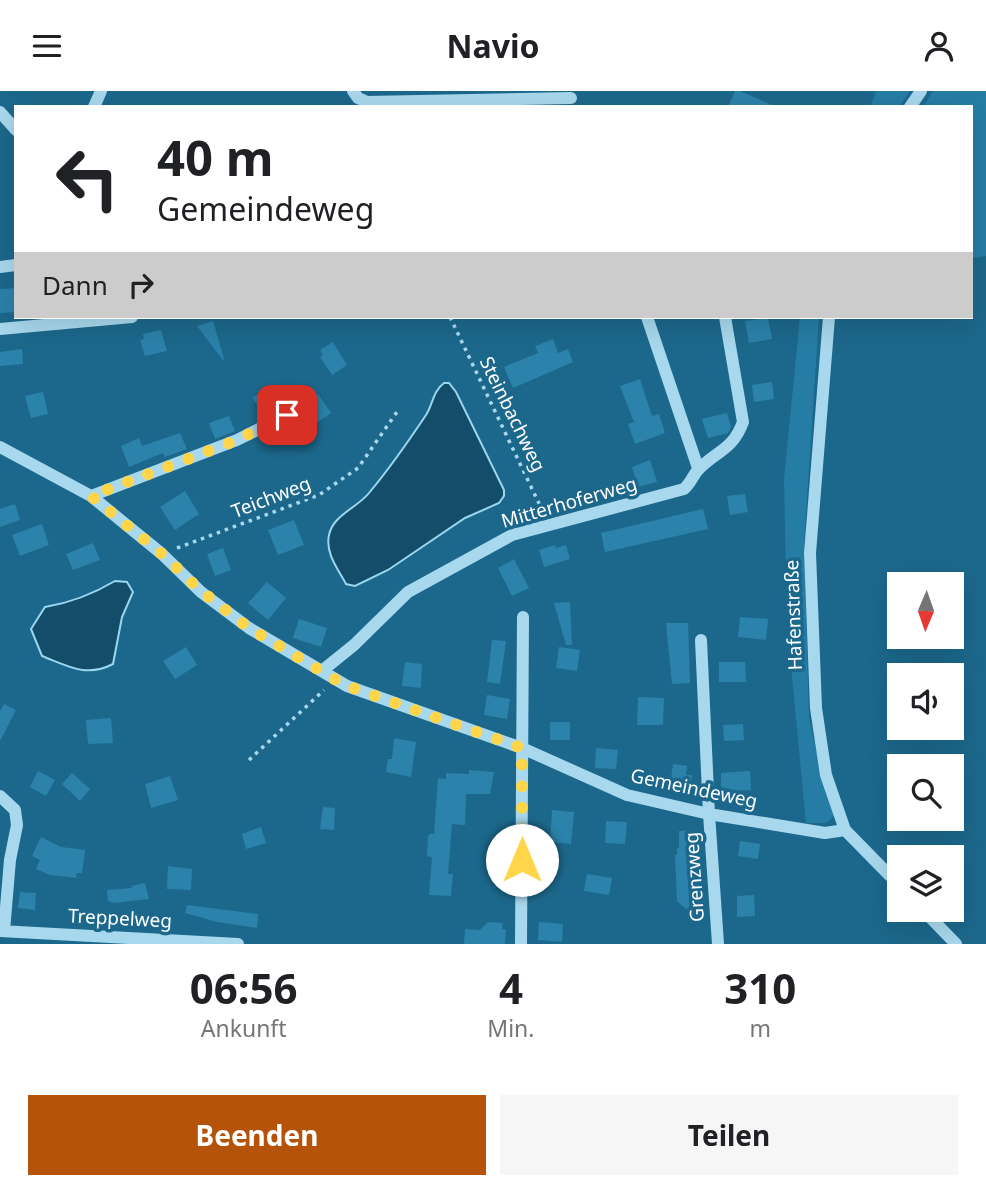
<!DOCTYPE html>
<html lang="de">
<head>
<meta charset="utf-8">
<style>
  body { margin:0; font-family:"Noto Sans",sans-serif; background:#f6f6f6; color:#202124; height:100vh; display:flex; flex-direction:column; font-size:26px; white-space:nowrap }
  * { box-sizing:border-box; margin:0 }
  p { font-size:23px; color:#757577 }
  .icon { flex:none; width:38px; height:38px; fill:none; stroke:currentColor; stroke-width:2; stroke-linecap:round; stroke-linejoin:round }
  .map { position:relative; height:853px; overflow:hidden }
  .panel { display:flex; flex-direction:column; background:#fff; flex:1 }
  .panel>* { flex:none }
  .hud { position:absolute; left:14px; top:14px; width:959px; height:214px; border-radius:0px; box-shadow:0 7px 28px #0002; background:#fff; color:#202124; overflow:hidden }
  .needle { width:46px; rotate:182deg }
  .fabs { position:absolute; left:887px; top:481px; display:grid; gap:14px }
  .fabs a { display:grid; place-items:center; width:77px; height:77px; border-radius:0px; background:#fff; box-shadow:0 7px 28px #0002; font-size:35px }
  .pin { position:absolute; display:grid; place-items:center; width:60px; height:60px; color:#fff; margin:-30px; border-radius:14px; box-shadow:0 4px 10px #0006 }
  .me { position:absolute; width:77px; margin:-38px; rotate:0deg; stroke-linejoin:round; filter:drop-shadow(0 0 5px #0008) }
  .turn { display:flex; align-items:center; gap:24px; height:147px; padding:0 28px; font-size:32px }
  .turn .icon { width:91px; height:91px; stroke-width:2.5 }
  .turn b { display:block; font-size:49px; line-height:60px }
  .then { display:flex; align-items:center; height:66px; padding:0 28px; background:#0003; gap:14px; font-size:26px }
  .eta { display:flex; justify-content:space-evenly; align-items:center; height:119px; text-align:center }
  .eta b { font-size:42px; font-weight:700; line-height:49px }
  .button { display:flex; gap:14px; margin-top:auto; padding:14px 28px }
  .button a { flex:1; height:80px; border-radius:0px; background:#b45309; color:#fff; font-size:28px; font-weight:700; line-height:80px; text-align:center }
  .button a+a { background:#f6f6f6; color:#202124 }
  header { display:flex; justify-content:space-between; align-items:center; height:91px; padding:0 28px; background:#fff; font-size:32px; font-weight:700 }
  .map>svg:first-child { display:block }
</style>
</head>
<body>
<header><svg class="icon" aria-label="menu" viewBox="0 0 24 24"><path d="M4 6h16M4 12h16M4 18h16"/></svg>Navio<svg class="icon" aria-label="person" viewBox="0 0 24 24"><circle cx="12" cy="8" r="4"/><path d="M4 21q1-7 8-7t8 7"/></svg></header>
<div class="map">
<svg width="986" height="853" viewBox="0 0 986 853">
  <rect width="100%" height="100%" fill="#1c688c"/>
  <path fill="#257da5" d="M876,0H910L899,16H870Z
    M933,0H986V165L971,167V16H923Z
    M800,226H819L804,452L809,627L823,690L835,724L826,732H806L787,533L784,388Z"/>
  <path fill="#134d6a" stroke="#9bd6ef" stroke-width="2" d="M444,292H449L456,301L504,399V405L499,412L465,427L388,479L355,495L346,493C338,478 325,462 329,444C333,424 357,417 369,402C389,378 408,351 426,324C433,313 433,300 444,292Z
    M115,490L127,491L133,501L122,526L113,573C86,587 68,575 42,565L31,538L45,516C70,512 93,503 115,490Z"/>
  <path fill="#2b82aa" d="M735,0H740L777,16H728Z
    M16,197V221L0,222V198Z
    M768,227L772,248L749,252L745,230Z
    M213,230L224,268L223,269L197,235Z
    M161,239L167,260L145,265L140,249L144,248L143,243Z
    M553,248L558,262L568,258L573,271L513,297L504,276L538,262L535,255Z
    M333,251L347,274L332,284L320,266L323,264L320,259Z
    M22,258L23,273L0,275V261Z
    M640,288L652,325L659,323L665,342L635,353L628,333L634,331L620,295Z
    M772,291L774,308L754,311L752,294Z
    M264,299L278,317L266,325L252,307Z
    M43,301L48,323L31,327L25,305Z
    M318,303L331,322L313,334L300,316Z
    M727,322L731,336L728,342L708,347L702,328Z
    M229,325L235,340L215,348L209,332Z
    M180,342L187,358L165,366L163,362L129,376L121,355L139,347L142,355Z
    M650,369L657,391L638,396L632,376Z
    M185,400L199,423L175,439L160,416Z
    M745,403L748,421L730,424L727,405Z
    M15,413L20,429L0,436V418Z
    M703,418L708,438L605,461L601,442Z
    M294,429L304,454L278,464L268,439Z
    M42,433L49,454L20,465L12,444Z
    M93,452L100,469L73,479L66,463Z
    M555,454L556,457L566,454L570,468L544,476L539,459Z
    M223,457L231,479L215,485L207,463Z
    M514,468L529,497L512,505L498,477Z
    M267,491L286,507L268,529L248,512Z
    M570,511L572,554H566L554,512Z
    M740,526L768,528L766,549L738,546Z
    M299,528L327,537L321,556L293,547Z
    M666,532H688L690,592L672,593Z
    M492,549L506,550L500,593L487,591Z
    M186,556L197,574L175,588L163,570Z
    M559,556L580,559L577,580L556,577Z
    M405,571L422,573L421,597L402,595Z
    M719,571H745L746,591H719Z
    M487,604L510,608L507,628L484,624Z
    M638,606L664,607L663,634H637Z
    M4,613L16,619L0,650V620Z
    M111,627L113,652L88,653L86,629Z
    M550,631H570V649H550Z
    M743,633L744,649L724,650L723,634Z
    M394,647L416,651L411,686L386,681L388,668H392Z
    M596,657L618,659L616,678L595,677Z
    M673,673L687,675L686,684H692L690,705L673,702L675,689L671,688Z
    M469,679L494,681L490,703H466L465,734L452,733L448,783H453L451,805L429,804L432,766L427,765L428,745L430,743H434L438,687L446,688V682L469,683Z
    M38,680L55,689L46,705L30,696Z
    M750,680L751,699L721,700V682Z
    M72,682L90,698L80,710L62,693Z
    M170,685L178,709L151,717L145,693Z
    M323,716L335,717L334,739L320,738Z
    M552,719L574,721L571,753L550,751Z
    M606,730L627,731L625,753L605,752Z
    M261,736L266,752L246,758L242,743Z
    M695,739L699,819L688,820L677,810L675,764H677V757H679V740Z
    M41,746L61,756L85,759L82,782H77L76,787L50,784L36,778L40,769L32,765Z
    M740,750L760,753L758,768L738,765Z
    M168,775L192,778L191,799L167,798Z
    M587,783L612,787L609,804L584,800Z
    M145,792L149,808L114,812L108,810L107,799L132,797L131,795Z
    M20,801L36,802L35,819L18,817Z
    M754,804L755,825L737,826V805Z
    M187,814L258,823L257,837L217,831L185,822Z
    M488,831L503,832L502,838H506L505,853H464L465,838L480,839Z
    M539,831L563,833L562,851L538,849Z"/>
  <g fill="none" stroke-linecap="round" stroke-linejoin="round">
    <path stroke="#a8d8ed" stroke-width="3.5" stroke-dasharray="3.5 5" stroke-linecap="butt" d="M450,226L544,423
      M177,457L319,404L358,377L399,318
      M249,669L324,599"/>
    <path stroke="#a8d8ed" stroke-width="12" d="M353,0L358,7L367,11L571,7
      M94,16L101,0
      M910,16L921,0
      M0,21L16,39
      M0,176L16,174
      M647,226L698,377
      M829,226L810,462L816,617L826,684L845,739L900,795
      M0,238L132,226
      M0,356L91,405L162,463L201,501L249,537L347,595L522,657L627,704L709,723L825,742L845,739
      M91,405L237,349L287,324
      M701,549L709,723L718,853
      M323,579L354,554L408,501L512,444L684,398C692,391 694,381 701,376C719,359 733,358 743,331L725,226
      M0,705L15,719L17,734L10,769L4,840
      M923,819L956,853
      M0,840L238,853
      M521,853L523,526"/>
  </g>
  <g fill="none" stroke-linecap="round" stroke-linejoin="round">
    <path stroke="#ffd54a" stroke-width="12" stroke-dasharray="0 21.6" d="M287,324L237,349L91,405L162,463L201,500L249,537L336,589L347,595L522,657V769"/>
  </g>
  <g text-anchor="middle" stroke-width="7" stroke-linejoin="round" paint-order="stroke">
    <g font-size="19" fill="#fff" stroke="#1c688c">
      <text transform="translate(513 323) rotate(64)" y="7">Steinbachweg</text>
      <text transform="translate(271 406) rotate(-21)" y="7">Teichweg</text>
      <text transform="translate(569 411) rotate(-16)" y="7">Mitterhoferweg</text>
      <text transform="translate(793 524) rotate(-92)" y="7">Hafenstraße</text>
      <text transform="translate(694 697) rotate(12)" y="7">Gemeindeweg</text>
      <text transform="translate(694 786) rotate(-94)" y="7">Grenzweg</text>
      <text transform="translate(120 827) rotate(3)" y="7">Treppelweg</text>
    </g>
  </g>
</svg>
<div class="fabs">
<a><svg class="needle" viewBox="-14 -14 28 28"><path d="M0-13l5 13h-10z" fill="#e53935"/><path d="M0 13l5-13h-10z" fill="#757577"/></svg></a>
<a><svg class="icon" aria-label="sound" viewBox="0 0 24 24"><path d="M4 9h4l5-4v14l-5-4H4zM17 9q2 3 0 6"/></svg></a>
<a><svg class="icon" aria-label="search" viewBox="0 0 24 24"><circle cx="10" cy="10" r="6"/><path d="M15 15l6 6"/></svg></a>
<a><svg class="icon" aria-label="layers" viewBox="0 0 24 24"><path d="M12 4l9 5-9 5-9-5zM3 14l9 5 9-5"/></svg></a>
</div>
<div class="pin" style="left:287px;top:324px;background:#d93025"><svg class="icon" aria-label="arrive" viewBox="0 0 24 24"><path d="M6 21V4h12l-3 4 3 4H6"/></svg></div>
<svg class="me" style="left:522px;top:769px" viewBox="-20 -20 40 40"><circle r="19" fill="#fff"/><path d="M0-13L10 11 0 6-10 11z" fill="#ffd54a"/></svg>
<div class="hud">
<div class="turn"><svg class="icon" aria-label="left" viewBox="0 0 24 24"><path d="M17 20v-9H6M10 6l-5 5 5 5"/></svg><div><b>40 m</b>Gemeindeweg</div></div>
<div class="then">Dann<svg class="icon" aria-label="right" viewBox="0 0 24 24"><path d="M7 20v-9h11M14 6l5 5-5 5"/></svg></div>
</div>
</div>
<section class="panel">
<div class="eta">
<div><b>06:56</b><p>Ankunft</p></div>
<div><b>4</b><p>Min.</p></div>
<div><b>310</b><p>m</p></div>
</div>
<div class="button"><a>Beenden</a><a>Teilen</a></div>
</section>
</body>
</html>
